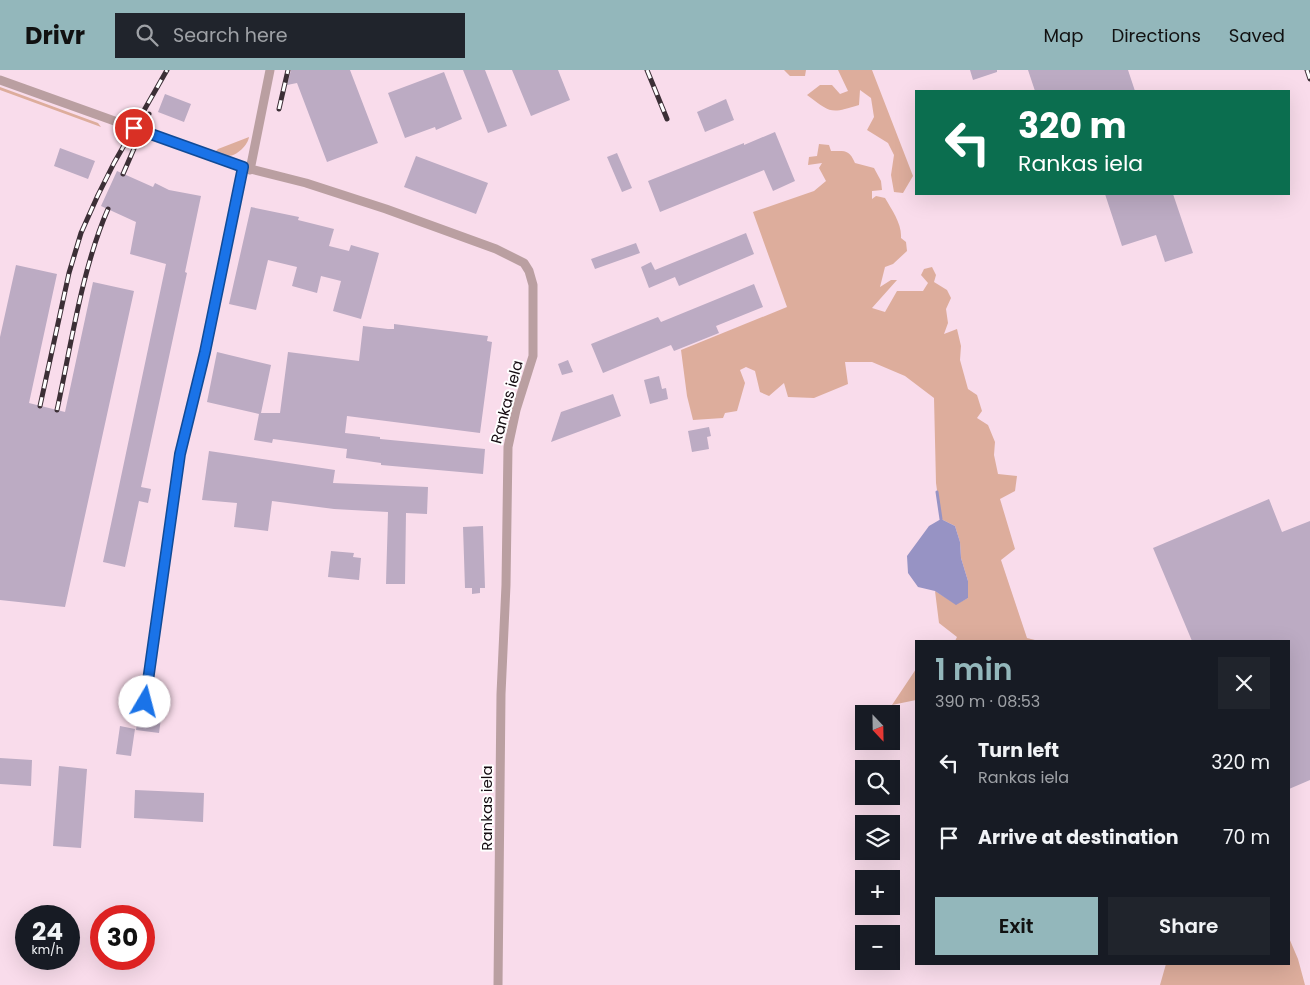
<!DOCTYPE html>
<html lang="en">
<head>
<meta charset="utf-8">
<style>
  body { margin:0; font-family:Poppins,sans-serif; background:#20242c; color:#f1f3f6; height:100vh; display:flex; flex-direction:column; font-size:19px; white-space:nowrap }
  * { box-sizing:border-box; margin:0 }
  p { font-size:16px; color:#9ea1a6 }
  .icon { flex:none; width:28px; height:28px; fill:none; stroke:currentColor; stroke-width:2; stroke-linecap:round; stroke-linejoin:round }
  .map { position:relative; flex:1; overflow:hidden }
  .details { position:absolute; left:915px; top:570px; width:375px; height:325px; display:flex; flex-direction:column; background:#171b24; border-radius:0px; box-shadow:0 5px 20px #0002 }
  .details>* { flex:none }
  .guide { position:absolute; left:915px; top:20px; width:375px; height:105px; border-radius:0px; box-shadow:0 5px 20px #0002; background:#0b6e4f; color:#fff; overflow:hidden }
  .needle { width:32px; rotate:158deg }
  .controls { position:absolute; left:855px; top:635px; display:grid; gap:10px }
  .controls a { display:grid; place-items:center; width:45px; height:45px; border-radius:0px; background:#171b24; box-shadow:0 5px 20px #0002; font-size:25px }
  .speed { position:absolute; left:15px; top:835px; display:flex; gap:10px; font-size:25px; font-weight:700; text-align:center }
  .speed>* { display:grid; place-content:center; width:65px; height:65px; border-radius:50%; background:#171b24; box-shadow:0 5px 20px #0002; line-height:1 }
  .speed small { font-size:12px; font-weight:400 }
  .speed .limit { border:8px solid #d22; background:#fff; color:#111 }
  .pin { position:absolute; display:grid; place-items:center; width:42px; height:42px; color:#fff; margin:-21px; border:2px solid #fff; border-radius:50%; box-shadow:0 1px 5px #0007 }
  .me { position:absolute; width:55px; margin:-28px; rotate:8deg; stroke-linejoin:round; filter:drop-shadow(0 0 4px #0008) }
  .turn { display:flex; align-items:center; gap:18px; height:105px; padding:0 20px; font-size:22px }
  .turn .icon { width:65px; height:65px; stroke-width:2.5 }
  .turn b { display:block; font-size:35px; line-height:42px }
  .round { display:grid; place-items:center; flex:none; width:52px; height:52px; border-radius:0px; background:#20242c }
  .overview { display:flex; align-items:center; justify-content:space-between; height:85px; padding:0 20px }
  h1 { font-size:30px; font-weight:600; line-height:38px; color:#93b7bb }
  .primary-button { display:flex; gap:10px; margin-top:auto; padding:10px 20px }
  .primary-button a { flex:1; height:58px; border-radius:0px; background:#93b7bb; color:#111; font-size:20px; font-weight:600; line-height:58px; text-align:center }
  .primary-button a+a { background:#20242c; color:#f1f3f6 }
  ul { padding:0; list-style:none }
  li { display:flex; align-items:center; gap:15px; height:75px; padding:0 20px }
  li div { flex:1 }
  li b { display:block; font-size:19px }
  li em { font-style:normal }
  header { display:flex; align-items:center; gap:30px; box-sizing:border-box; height:70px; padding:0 25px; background:#93b7bb; color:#111 }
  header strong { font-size:24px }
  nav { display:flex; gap:28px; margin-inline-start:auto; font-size:18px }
  .search { width:350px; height:45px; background:#20242c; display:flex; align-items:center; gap:12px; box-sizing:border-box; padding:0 18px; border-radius:0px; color:#9ea1a6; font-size:19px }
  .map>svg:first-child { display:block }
</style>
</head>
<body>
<header>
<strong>Drivr</strong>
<div class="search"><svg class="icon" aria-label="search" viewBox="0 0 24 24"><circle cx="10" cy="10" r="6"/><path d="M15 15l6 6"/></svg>Search here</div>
<nav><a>Map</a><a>Directions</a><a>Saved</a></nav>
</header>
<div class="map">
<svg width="1310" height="915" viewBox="0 0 1310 915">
  <rect width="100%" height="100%" fill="#f9dceb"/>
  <path fill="#ddad9c" d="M784,0H806L805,6H790Z
    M838,0H872L913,106L903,123L894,122L891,105L894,85L888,73L867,60L874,47L871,28L860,20L859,35C830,44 831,43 807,25L820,15H832L840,24L848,21Z
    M0,17L98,53L101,57L0,20Z
    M249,67C248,75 237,86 228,86C224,86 219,84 215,82L218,79Z
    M819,74L829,75L831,81C845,81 849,79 855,93L874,98L881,111L882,120L872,121V129L876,126L885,128C892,140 902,154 901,168L906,172L907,181L893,194L885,197L880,217L891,210H897L872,238L885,242L897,221H923L928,213L921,205L924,199L932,197L936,205L934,212L947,220L951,228L946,239L948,253L944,264L957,259L961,276L960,290L968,319L977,325L982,341L977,348L988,355L995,372L994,385L998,404L1017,406L1015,421L1000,429L1015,479L1001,490L1027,568L1039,571H955L957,567L939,553L935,521L956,534L968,528V511L961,488L960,472L955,456L941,449L936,413L934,328L905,306L872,292H845L848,314L814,328L788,327L784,313L769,326L760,322L755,301L746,297L740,300L745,313L737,341L725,343L723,348L693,350L687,326L681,280L787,237L753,142L814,121L826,111L819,98L822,93L808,95L809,87L817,86Z
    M916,599V630L892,635Z
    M1289,868L1298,889L1305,915H1160L1166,894H1289Z"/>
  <path fill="#9793c4" d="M941,449L955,456L960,472L961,488L968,511V528L956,535L935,521L918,517L908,503L907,486L929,456Z"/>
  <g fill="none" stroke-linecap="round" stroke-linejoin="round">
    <path stroke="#9793c4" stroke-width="3" d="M937,422L941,449"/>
  </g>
  <path fill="#bcabc3" d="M291,0H350L378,73L327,92L297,13L287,15Z
    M463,0H485L507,56L488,63Z
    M512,0H558L570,30L531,46Z
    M970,0H997V2L973,10Z
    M1028,0H1128L1135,21H1035Z
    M444,2L462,49L436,60L435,57L405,68L388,23Z
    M165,24L191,34L184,52L158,42Z
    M726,29L734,50L705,62L697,42Z
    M775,62L795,111L773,121L764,100L660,142L648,111L744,73V75Z
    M60,78L95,91L88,109L54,96Z
    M617,83L632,118L622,122L607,87Z
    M416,86L488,113L476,144L404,117Z
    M117,101L153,117L155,113L169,120L201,126L185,202L187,203L141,417L151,419L148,433L139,431L125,497L103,492L166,194L130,184L136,152L101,136Z
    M1105,124H1173L1193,183L1165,192L1156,165L1122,176Z
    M251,137L299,147L298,150L334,159L329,176L349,181L351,175L379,183L361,249L333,241L341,211L321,206L317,223L292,216L297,197L268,190L256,240L229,234Z
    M746,163L754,184L679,216L675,207L649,218L641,197L651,192L655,200Z
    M636,173L640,183L595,199L591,189Z
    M16,195L57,204L29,333L65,342L93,212L134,221L65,537L0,530V267Z
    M754,214L763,237L716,256L719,263L674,281L671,275L603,303L591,274L658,247L661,252Z
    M394,254L488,266L487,271L492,272L480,363L347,346L345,363L380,367V369L485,379L483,404L381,395V393L346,388L347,379L273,369L272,373L254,370L259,344L207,332L217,282L271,295L261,343H280L288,282L359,291L363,256L388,259H394Z
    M568,290L573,302L562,305L558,294Z
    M659,306L662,319L666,318L668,329L650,334L644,310Z
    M613,324L621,346L551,372L561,342Z
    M709,357L711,366L707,367L709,379L692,382L688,361Z
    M209,381L335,400L333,413L428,417L427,444L406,443L405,514H386L388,442L334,439L272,431L268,461L234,457L237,433L202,430Z
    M1269,429L1282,462L1310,451V710L1289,719V571H1192L1153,478Z
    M483,456L485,518H480V523L472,524V518H465L463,457Z
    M331,481L354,483L353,487L361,488L359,510L328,507Z
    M139,638L162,641L159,663L136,660Z
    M120,656L135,659L131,686L116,684Z
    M0,688L32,690L31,716L0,714Z
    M59,696L87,699L81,778L53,776Z
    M135,720L204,723L203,752L134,748Z"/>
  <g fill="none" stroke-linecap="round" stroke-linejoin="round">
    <path stroke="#ba9fa1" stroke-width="9" d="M0,10L243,97L306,113L386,139L496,179L524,193L529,201L533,215V286L516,340L508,377L506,515L501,624L498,915
      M250,100L270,0
      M145,632L180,384L205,282L243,97"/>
    <defs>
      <path id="rail" d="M647,0L667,49
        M1307,0L1310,9
        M279,39L288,0
        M123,104L149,44
        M40,336L69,203L81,163L98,125L114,93L167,0
        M57,340C71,276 82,198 108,139"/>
    </defs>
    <use href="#rail" stroke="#3c2f36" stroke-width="5"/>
    <use href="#rail" stroke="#fff" stroke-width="3" stroke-dasharray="9" stroke-linecap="butt"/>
  </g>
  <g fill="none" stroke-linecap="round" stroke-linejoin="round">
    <defs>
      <path id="route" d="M134,58L243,97L205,282L180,384L145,632"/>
    </defs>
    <use href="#route" stroke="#114b97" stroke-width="12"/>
    <use href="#route" stroke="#1a73e8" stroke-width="9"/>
  </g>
  <g text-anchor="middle" stroke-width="4" stroke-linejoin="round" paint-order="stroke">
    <g font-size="15" fill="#140b10" stroke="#fff">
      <text transform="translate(507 332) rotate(-75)" y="5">Rankas iela</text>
      <text transform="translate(487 738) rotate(-90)" y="5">Rankas iela</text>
    </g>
  </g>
</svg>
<div class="controls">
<a><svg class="needle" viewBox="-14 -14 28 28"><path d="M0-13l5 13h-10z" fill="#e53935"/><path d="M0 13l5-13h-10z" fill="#9ea1a6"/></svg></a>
<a><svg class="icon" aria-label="search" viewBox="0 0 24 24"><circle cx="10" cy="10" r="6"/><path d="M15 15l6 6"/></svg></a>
<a><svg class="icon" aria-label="layers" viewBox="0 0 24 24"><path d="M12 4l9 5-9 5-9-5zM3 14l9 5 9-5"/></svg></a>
<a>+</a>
<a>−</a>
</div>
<div class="speed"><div>24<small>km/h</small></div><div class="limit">30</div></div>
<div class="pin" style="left:134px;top:58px;background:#d93025"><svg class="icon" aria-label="arrive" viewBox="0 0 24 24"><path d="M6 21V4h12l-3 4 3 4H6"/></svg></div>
<svg class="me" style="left:145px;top:632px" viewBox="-20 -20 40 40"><circle r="19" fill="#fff"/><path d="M0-13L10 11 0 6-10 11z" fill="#1a73e8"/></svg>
<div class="guide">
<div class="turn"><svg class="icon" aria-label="left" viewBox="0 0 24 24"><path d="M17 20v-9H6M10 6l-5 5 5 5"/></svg><div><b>320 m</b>Rankas iela</div></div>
</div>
<section class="details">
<div class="overview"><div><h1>1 min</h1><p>390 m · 08:53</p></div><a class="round"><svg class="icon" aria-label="close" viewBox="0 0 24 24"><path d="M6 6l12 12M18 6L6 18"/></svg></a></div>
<ul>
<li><svg class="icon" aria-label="left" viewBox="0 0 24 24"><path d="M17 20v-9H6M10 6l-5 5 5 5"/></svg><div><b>Turn left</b><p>Rankas iela</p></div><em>320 m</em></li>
<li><svg class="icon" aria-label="arrive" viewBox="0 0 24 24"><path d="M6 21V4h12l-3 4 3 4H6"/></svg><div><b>Arrive at destination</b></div><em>70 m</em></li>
</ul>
<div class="primary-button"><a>Exit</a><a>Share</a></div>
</section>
</div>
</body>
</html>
